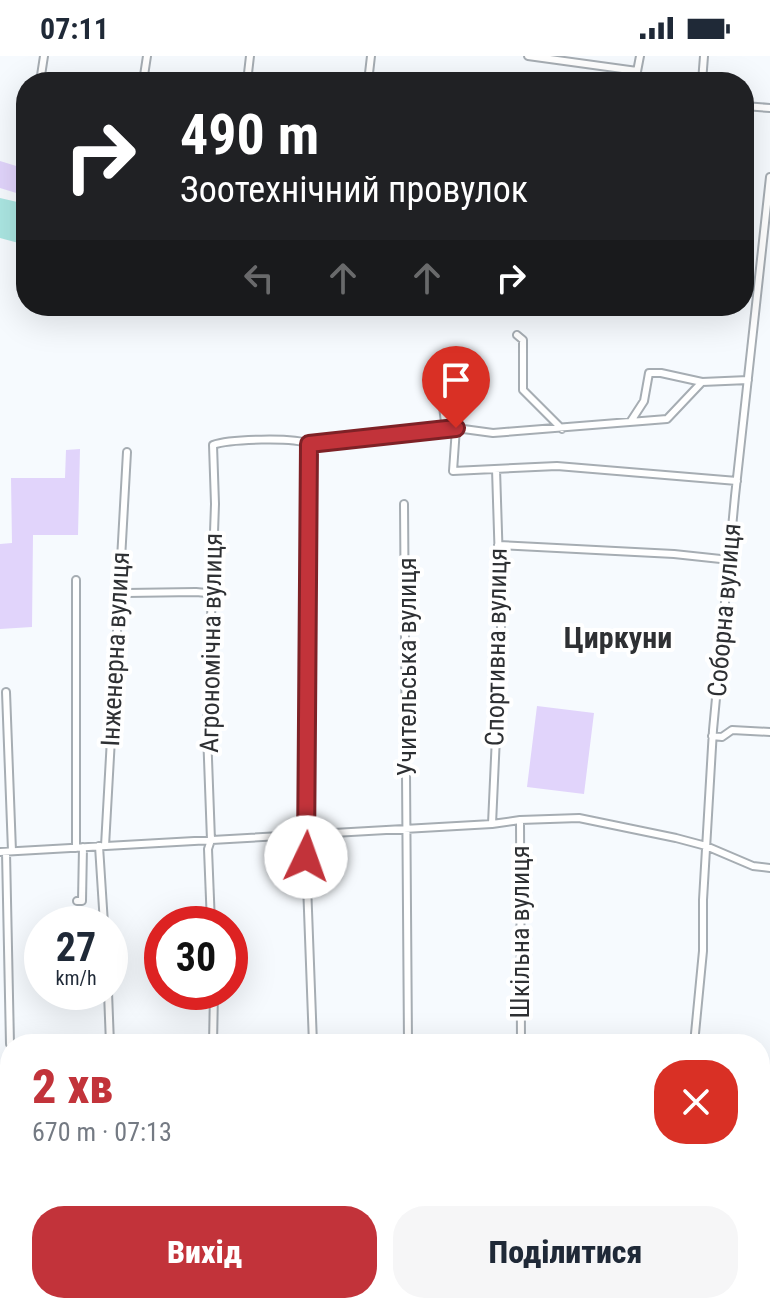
<!DOCTYPE html>
<html lang="uk">
<head>
<meta charset="utf-8">
<style>
  body { margin:0; font-family:"Roboto Condensed",sans-serif; background:#f6f6f7; color:#1f2937; height:100vh; display:flex; flex-direction:column; font-size:30px; white-space:nowrap }
  * { box-sizing:border-box; margin:0 }
  p { font-size:26px; color:#747a83 }
  .icon { flex:none; width:44px; height:44px; fill:none; stroke:currentColor; stroke-width:2; stroke-linecap:round; stroke-linejoin:round }
  .map { position:relative; flex:1; overflow:hidden }
  .drawer { position:absolute; left:0px; top:978px; width:770px; height:280px; display:flex; flex-direction:column; background:#fff; border-radius:32px 32px 0 0; box-shadow:0 8px 32px #0002 }
  .drawer>* { flex:none }
  .banner { position:absolute; left:16px; top:16px; width:738px; height:244px; border-radius:32px; box-shadow:0 8px 32px #0002; background:#202124; color:#fff; overflow:hidden }
  .speed { position:absolute; left:24px; top:850px; display:flex; gap:16px; font-size:40px; font-weight:700; text-align:center }
  .speed>* { display:grid; place-content:center; width:104px; height:104px; border-radius:50%; background:#fff; box-shadow:0 8px 32px #0002; line-height:1 }
  .speed small { font-size:20px; font-weight:400 }
  .speed .limit { border:12px solid #d22; background:#fff; color:#111 }
  .pin { position:absolute; display:grid; place-items:center; width:68px; height:68px; color:#fff; margin:-82px -34px; border-radius:50% 50% 50% 0; rotate:-45deg; box-shadow:0 0 8px #0007 }
  .pin .icon { rotate:45deg }
  .me { position:absolute; width:88px; margin:-44px; rotate:3deg; stroke-linejoin:round; filter:drop-shadow(0 0 6px #0008) }
  .turn { display:flex; align-items:center; gap:28px; height:168px; padding:0 32px; font-size:36px }
  .turn .icon { width:104px; height:104px; stroke-width:2.5 }
  .turn b { display:block; font-size:56px; line-height:68px }
  .lanes { display:flex; align-items:center; height:76px; padding:0 32px; background:#0003; justify-content:center; gap:40px; direction:ltr }
  .lanes .off { opacity:.35 }
  .round { display:grid; place-items:center; flex:none; width:84px; height:84px; border-radius:32px; background:#f6f6f7 }
  .summary { display:flex; align-items:center; justify-content:space-between; height:136px; padding:0 32px }
  h1 { font-size:48px; font-weight:800; line-height:60px; color:#c2333a }
  .primary-button { display:flex; gap:16px; margin-top:auto; padding:16px 32px }
  .primary-button a { flex:1; height:92px; border-radius:32px; background:#c2333a; color:#fff; font-size:32px; font-weight:800; line-height:92px; text-align:center }
  .primary-button a+a { background:#f6f6f7; color:#1f2937 }
  .status { display:flex; justify-content:space-between; align-items:center; height:56px; padding:0 40px; background:#fff; direction:ltr }
  .status svg { height:22px; fill:currentColor }
  .map>svg:first-child { display:block }
</style>
</head>
<body>
<div class="status"><b>07:11</b><svg viewBox="0 0 49 12"><path d="M0 12V9h3v3zM5 12V6h3v6zM10 12V3h3v9zM15 12V0h3v12zM26 1h20v11H26zM47 4h2v5h-2z"/></svg></div>
<div class="map">
<svg width="770" height="1258" viewBox="0 0 770 1258">
  <rect width="100%" height="100%" fill="#f6fafe"/>
  <path fill="#e1d4fb" d="M0,105L26,113V140L0,132Z
    M80,393L78,479H33L32,571L0,573V488L12,487L11,422H65L66,394Z
    M537,650L594,657L584,738L527,731Z
    M0,1219L10,1221V1248H103L137,1258H0Z"/>
  <path fill="#abe6e2" d="M0,142L26,148V189L0,182Z
    M351,250H436C410,252 374,269 351,250Z"/>
  <g fill="none" stroke-linecap="round" stroke-linejoin="round">
    <defs>
      <path id="minor" d="M528,0L637,15
        M40,26L44,0
        M143,26L147,0
        M247,26L250,0
        M368,26L371,0
        M635,26L640,0
        M702,26L704,0
        M744,50L770,52
        M26,106V113
        M517,279L523,284V334L562,373
        M441,335L445,366L449,373
        M631,365L644,345L649,317H661L702,326
        M456,372L493,377L667,363L702,326L748,324
        M309,388L306,801L313,988
        M404,448L408,988
        M498,489L674,498L730,504
        M76,524V792
        M118,534L126,537L196,536L207,537L211,541
        M6,636L12,795
        M712,680L722,681L732,674L770,676
        M520,764L521,988
        M492,768L501,571L496,413
        M99,790L104,868
        M105,790L127,396
        M0,796L492,768L520,764L579,762L676,782L706,790L753,810L770,812
        M6,796L10,988
        M77,845H82L83,791
        M211,868L208,793L211,784L207,676L215,448L213,389C229,383 294,381 309,388L456,372L453,415L557,410L737,425
        M108,936L110,988
        M213,988L214,936
        M694,988L703,895V844L713,674L735,440L770,121
        M760,1060L770,1051
        M760,1129L770,1147
        M546,1248V1258
        M676,1258L677,1248"/>
    </defs>
    <use href="#minor" stroke="#a6adb3" stroke-width="10"/>
    <use href="#minor" stroke="#fff" stroke-width="6"/>
  </g>
  <g fill="none" stroke-linecap="round" stroke-linejoin="round">
    <defs>
      <path id="route" d="M306,801L309,388L456,372"/>
    </defs>
    <use href="#route" stroke="#7e2126" stroke-width="20"/>
    <use href="#route" stroke="#c2333a" stroke-width="14"/>
  </g>
  <g text-anchor="middle" stroke-width="8" stroke-linejoin="round" paint-order="stroke">
    <g font-size="26" fill="#2e3033" stroke="#fff">
      <text transform="translate(724 554) rotate(-85)" y="9">Соборна вулиця</text>
      <text transform="translate(211 587) rotate(-89)" y="9">Агрономічна вулиця</text>
      <text transform="translate(496 591) rotate(-89)" y="9">Спортивна вулиця</text>
      <text transform="translate(115 593) rotate(-87)" y="9">Інженерна вулиця</text>
      <text transform="translate(407 611) rotate(-90)" y="9">Учительська вулиця</text>
      <text transform="translate(520 876) rotate(-90)" y="9">Шкільна вулиця</text>
    </g>
    <g font-size="30" font-weight="bold" fill="#2e3033" stroke="#fff">
      <text x="618" y="592">Циркуни</text>
    </g>
  </g>
</svg>
<div class="speed"><div>27<small>km/h</small></div><div class="limit">30</div></div>
<div class="pin" style="left:456px;top:372px;background:#d93025"><svg class="icon" aria-label="arrive" viewBox="0 0 24 24"><path d="M6 21V4h12l-3 4 3 4H6"/></svg></div>
<svg class="me" style="left:306px;top:801px" viewBox="-20 -20 40 40"><circle r="19" fill="#fff"/><path d="M0-13L10 11 0 6-10 11z" fill="#c2333a"/></svg>
<div class="banner">
<div class="turn"><svg class="icon" aria-label="right" viewBox="0 0 24 24"><path d="M7 20v-9h11M14 6l5 5-5 5"/></svg><div><b>490 m</b>Зоотехнічний провулок</div></div>
<div class="lanes"><svg class="icon off" aria-label="left" viewBox="0 0 24 24"><path d="M17 20v-9H6M10 6l-5 5 5 5"/></svg><svg class="icon off" aria-label="ahead" viewBox="0 0 24 24"><path d="M12 20V5M6 11l6-6 6 6"/></svg><svg class="icon off" aria-label="ahead" viewBox="0 0 24 24"><path d="M12 20V5M6 11l6-6 6 6"/></svg><svg class="icon" aria-label="right" viewBox="0 0 24 24"><path d="M7 20v-9h11M14 6l5 5-5 5"/></svg></div>
</div>
<section class="drawer">
<div class="summary"><div><h1>2 хв</h1><p>670 m · 07:13</p></div><a class="round" style="background:#d93025;color:#fff"><svg class="icon" aria-label="close" viewBox="0 0 24 24"><path d="M6 6l12 12M18 6L6 18"/></svg></a></div>
<div class="primary-button"><a>Вихід</a><a>Поділитися</a></div>
</section>
</div>
</body>
</html>
